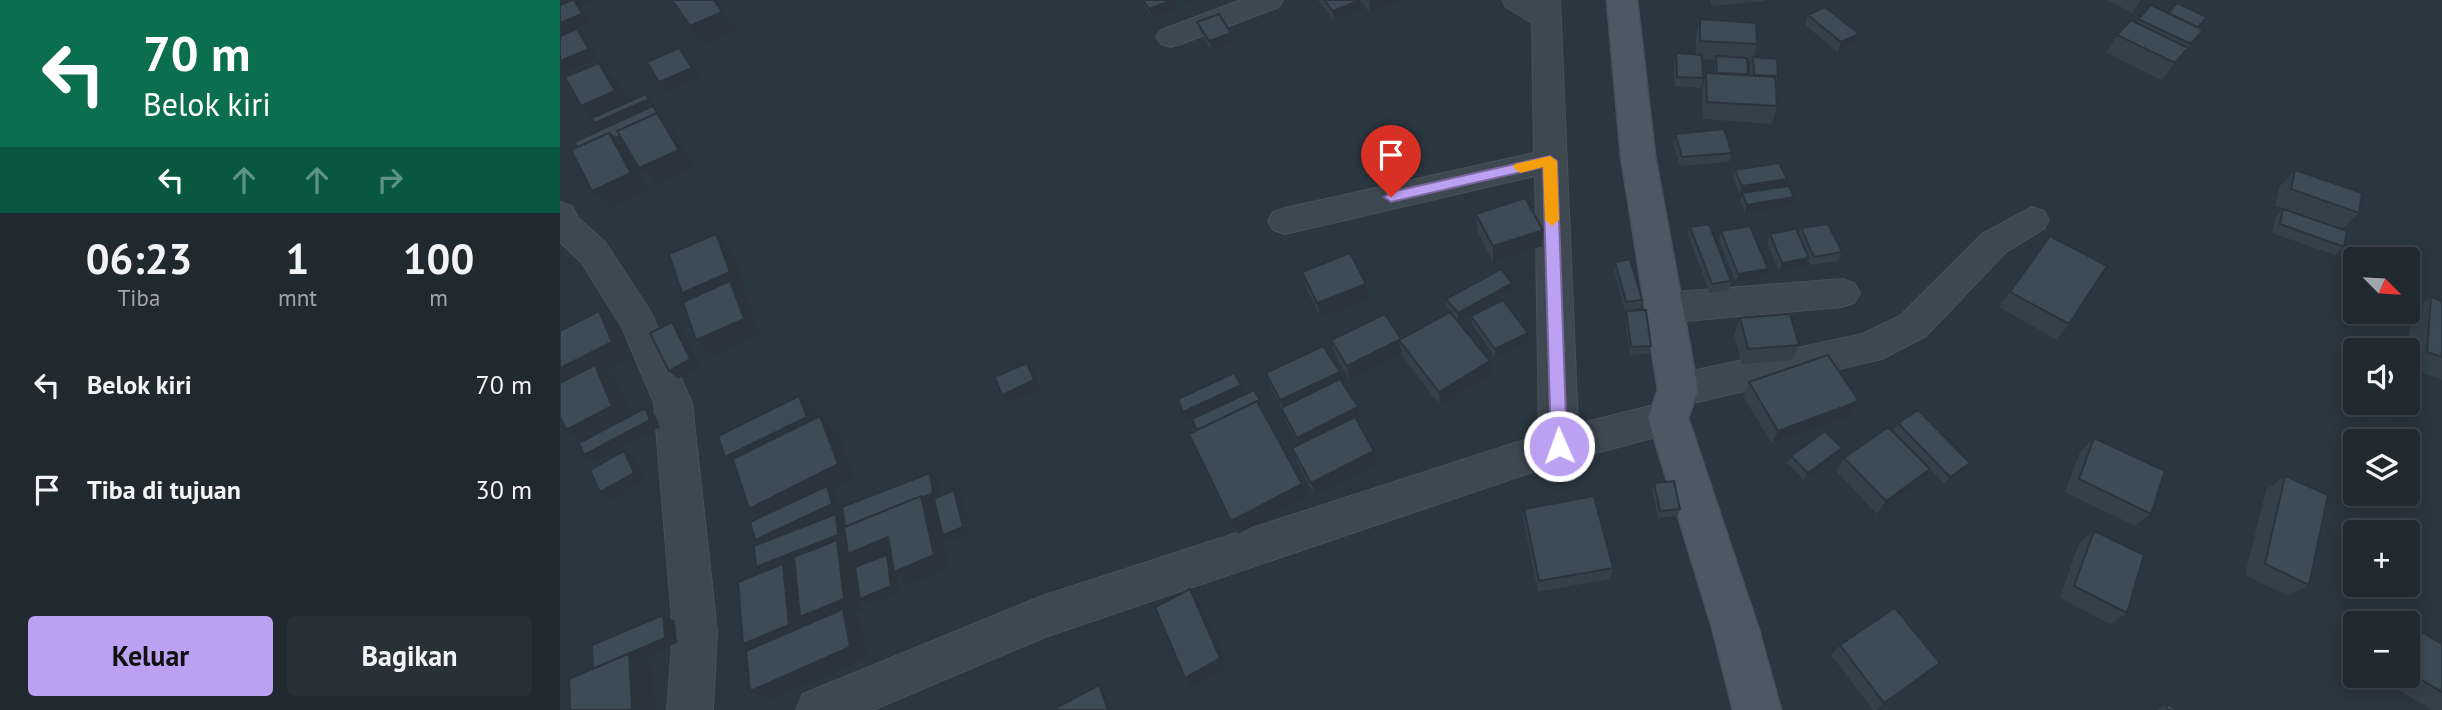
<!DOCTYPE html>
<html lang="id">
<head>
<meta charset="utf-8">
<style>
  body { margin:0; font-family:"PT Sans",sans-serif; background:#283038; color:#f1f3f6; height:100vh; display:flex; flex-direction:column; font-size:26px; white-space:nowrap }
  * { box-sizing:border-box; margin:0 }
  p { font-size:23px; color:#a2a6ab }
  .icon { flex:none; width:38px; height:38px; fill:none; stroke:currentColor; stroke-width:2; stroke-linecap:round; stroke-linejoin:round }
  .map { position:relative; flex:1; overflow:hidden }
  .sheet { display:flex; flex-direction:column; background:#202830; width:560px }
  .sheet>* { flex:none }
  .hud { background:#0b6e4f; color:#fff; overflow:hidden }
  .needle { width:46px; rotate:114deg }
  .controls { position:absolute; left:1783px; top:247px; display:grid; gap:14px }
  .controls a { display:grid; place-items:center; width:77px; height:77px; border-radius:7px; background:#202830; box-shadow:0 4px 18px #0003,0 0 0 2px #3d444c; font-size:35px }
  .pin { position:absolute; display:grid; place-items:center; width:60px; height:60px; color:#fff; margin:-72px -30px; border-radius:50% 50% 50% 0; rotate:-45deg; box-shadow:0 0 7px #0007 }
  .pin .icon { rotate:45deg }
  .me { position:absolute; width:77px; margin:-38px; rotate:358deg; stroke-linejoin:round; filter:drop-shadow(0 0 5px #0008) }
  .turn { display:flex; align-items:center; gap:24px; height:147px; padding:0 28px; font-size:32px }
  .turn .icon { width:91px; height:91px; stroke-width:2.5 }
  .turn b { display:block; font-size:49px; line-height:60px }
  .lanes { display:flex; align-items:center; height:66px; padding:0 28px; background:#0003; justify-content:center; gap:35px; direction:ltr }
  .lanes .off { opacity:.35 }
  .eta { display:flex; justify-content:space-evenly; align-items:center; height:119px; text-align:center }
  .eta b { font-size:42px; font-weight:800; line-height:49px }
  .button { display:flex; gap:14px; margin-top:auto; padding:14px 28px }
  .button a { flex:1; height:80px; border-radius:7px; background:#bca0f2; color:#111; font-size:28px; font-weight:800; line-height:80px; text-align:center }
  .button a+a { background:#283038; color:#f1f3f6 }
  ul { padding:0; list-style:none }
  li { display:flex; align-items:center; gap:21px; height:105px; padding:0 28px }
  li div { flex:1 }
  li b { display:block; font-size:26px }
  li em { font-style:normal }
  main { display:flex; flex:1; min-height:0 }
  .map>svg:first-child { display:block }
</style>
</head>
<body>
<main>
<section class="sheet">
<div class="hud">
<div class="turn"><svg class="icon" aria-label="left" viewBox="0 0 24 24"><path d="M17 20v-9H6M10 6l-5 5 5 5"/></svg><div><b>70 m</b>Belok kiri</div></div>
<div class="lanes"><svg class="icon" aria-label="left" viewBox="0 0 24 24"><path d="M17 20v-9H6M10 6l-5 5 5 5"/></svg><svg class="icon off" aria-label="ahead" viewBox="0 0 24 24"><path d="M12 20V5M6 11l6-6 6 6"/></svg><svg class="icon off" aria-label="ahead" viewBox="0 0 24 24"><path d="M12 20V5M6 11l6-6 6 6"/></svg><svg class="icon off" aria-label="right" viewBox="0 0 24 24"><path d="M7 20v-9h11M14 6l5 5-5 5"/></svg></div>
</div>
<div class="eta">
<div><b>06:23</b><p>Tiba</p></div>
<div><b>1</b><p>mnt</p></div>
<div><b>100</b><p>m</p></div>
</div>
<ul>
<li><svg class="icon" aria-label="left" viewBox="0 0 24 24"><path d="M17 20v-9H6M10 6l-5 5 5 5"/></svg><div><b>Belok kiri</b></div><em>70 m</em></li>
<li><svg class="icon" aria-label="arrive" viewBox="0 0 24 24"><path d="M6 21V4h12l-3 4 3 4H6"/></svg><div><b>Tiba di tujuan</b></div><em>30 m</em></li>
</ul>
<div class="button"><a>Keluar</a><a>Bagikan</a></div>
</section>
<div class="map">
<svg width="1882" height="710" viewBox="0 0 1882 710">
  <rect width="100%" height="100%" fill="#2a3640"/>
  <g fill="none" stroke-linecap="round" stroke-linejoin="round">
    <defs>
      <path id="street" d="M681,0H723L719,7L621,44L611,47L601,44L596,37L601,30Z
        M942,0H1000L1018,424L1106,402L1099,390L1105,379L1118,374L1302,334L1340,316L1422,234L1472,207L1484,211L1489,220L1484,229L1446,252L1366,336L1322,359L1120,406L1127,418L1122,430L999,463L485,637L313,710H236L243,694L482,596L979,435L975,176L725,234L713,230L708,221L713,212L725,208L974,153L972,23L946,7Z
        M0,202L12,206L18,218L45,242L90,311L132,403L157,631L153,710H107L113,631L94,403L62,327L21,262L0,242Z
        M1282,279L1294,283L1300,293L1294,303L1282,307L1104,323L1091,318L1086,308L1091,298L1104,293Z"/>
      <path id="secondary" d="M1047,0H1077L1095,156L1138,390L1128,418L1198,627L1221,710H1173L1152,627L1088,418L1098,390L1061,156Z"/>
    </defs>
    <use href="#street" stroke="#48515a" stroke-width="2"/>
    <use href="#secondary" stroke="#48515a" stroke-width="3"/>
    <use href="#street" fill="#3e4851" fill-rule="evenodd"/>
    <use href="#secondary" fill="#4c5863" fill-rule="evenodd"/>
  </g>
  <path fill="#34404a" fill-rule="evenodd" d="M581,0H615L618,8L592,18Z
    M758,0H843L810,13L800,0L801,9L774,20Z
    M1150,0H1206V1L1152,6Z
    M1547,0H1585L1573,13Z
    M1248,15L1295,43L1278,52L1245,25Z
    M1140,19L1197,44L1194,57L1218,76L1215,85L1217,106L1212,124L1143,119L1142,91L1146,73L1155,74L1156,60L1142,59L1143,78L1141,88L1115,86L1114,63L1116,53L1136,54V37ZM1187,61L1191,62L1190,66L1191,76H1187Z
    M1578,19L1639,27L1631,47L1602,80L1546,53L1557,35L1576,23Z
    M637,22L671,33L674,42L651,50L640,31Z
    M1115,134L1172,153L1169,162L1120,166L1113,143Z
    M1175,170L1224,186L1234,197L1231,206L1185,213L1180,202L1182,195H1180L1173,179Z
    M1735,170L1799,213L1782,229L1715,206L1719,187Z
    M1723,209L1784,247L1775,255L1712,233L1715,218Z
    M916,214L982,246L933,262L917,230Z
    M1130,227L1171,281L1169,290L1150,293L1128,235Z
    M1241,228L1282,252L1278,261L1251,265L1248,260L1246,266L1219,271L1207,242L1210,234H1239Z
    M1161,231L1208,269L1205,277L1176,282L1159,240Z
    M1490,236L1509,324L1497,340L1439,307Z
    M1055,262L1082,300L1080,308L1065,311L1054,270Z
    M742,272L806,284L809,300L761,318L746,287Z
    M952,291L898,321L887,307L886,299Z
    M1871,297L1882,301V380L1848,367L1847,350L1851,313Z
    M1066,311L1091,346L1090,354L1070,355L1065,319Z
    M911,316L968,333V341L935,357L912,324Z
    M1180,318L1239,345L1233,360L1182,364L1174,334Z
    M841,339L930,376L880,406L842,355L790,381L775,355L771,340Z
    M780,372L782,382L798,407L801,422L798,423L817,464L755,496L737,462L732,448L739,445L726,422L721,408L722,407L711,388L706,373Z
    M1189,382L1290,416L1212,444L1183,396Z
    M1338,423L1410,463L1404,470L1384,484L1370,469L1360,482L1317,514L1276,471L1284,458L1357,456L1333,430Z
    M1534,438L1591,514L1575,526L1505,492L1520,452Z
    M1282,448L1278,455L1244,480L1227,463L1231,456Z
    M1725,476L1749,585L1728,596L1685,575L1706,490Z
    M1094,483L1120,509L1117,516L1098,518L1092,490Z
    M964,509L1053,568L1050,579L978,592L964,522Z
    M1534,531L1567,613L1550,624L1500,598L1519,543Z
    M1850,625L1882,644V710H1872L1815,676H1848V626Z
    M1280,645L1369,673L1316,710H1313L1271,655Z
    M1608,704L1617,710H1597Z"/>
  <path fill="#2b343c" fill-rule="evenodd" d="M2,0H31L32,1L20,6L31,23L0,36V1Z
    M154,0H155L176,30L144,44L130,26Z
    M612,0H615L618,8L592,18L589,9Z
    M626,0H636L627,4Z
    M800,0L801,9L774,20L773,11Z
    M809,0H843L810,13Z
    M1581,0H1585L1573,13Z
    M17,29L26,39L38,59L0,74V61Z
    M1643,30L1631,47L1619,62L1631,44Z
    M671,33L674,42L651,50L649,41Z
    M1299,34L1295,43L1278,52L1281,42Z
    M119,48L127,57L140,77L108,91L99,82Z
    M1628,48L1615,65L1602,80L1615,63Z
    M39,63L56,80L71,107L86,94L94,103L97,108L96,109L113,130L135,167L96,185L79,168L106,128L64,147L66,150L88,190L51,208L32,191L49,133L100,118L44,132L35,123L37,122L21,106Z
    M1227,179L1224,188L1182,193V195H1180L1182,186Z
    M1234,197L1231,206L1185,213L1187,205Z
    M983,230L982,246L933,262V246Z
    M156,234L172,250L186,288L180,291L186,297L200,334L154,355L136,340L139,309L122,293Z
    M1249,258L1246,266L1219,271L1222,263Z
    M1208,269L1205,277L1176,282L1178,274Z
    M952,283V291L898,321V313Z
    M806,284L809,300L761,318L757,303Z
    M39,311L59,327L72,357L43,372L55,380L73,420L28,444L6,430L0,394V368Z
    M112,322L122,330L140,367L118,379L109,371Z
    M968,333V341L935,357V349Z
    M839,340L842,355L790,381L787,366Z
    M930,361V376L880,406L879,392Z
    M467,363L473,371L480,388L448,403L442,395Z
    M780,372L783,386L726,415L720,400Z
    M681,385L684,393L627,420L623,412Z
    M239,396L256,411L263,431L183,471L165,457Z
    M1299,401L1290,416L1212,444L1218,431Z
    M798,407L801,422L742,451L737,438Z
    M85,408L96,416L100,427L36,462L24,455Z
    M260,416L276,430L294,478L271,489L276,493L281,510L205,547L195,540L207,522L189,509Z
    M1282,448L1278,455L1244,480L1248,473Z
    M64,451L75,458L85,480L51,499L40,492Z
    M814,451L817,464L755,496L751,483Z
    M1410,463L1404,470L1384,484L1390,477Z
    M1370,469L1360,482L1317,514L1326,501Z
    M370,473L377,480L380,500L370,504L375,508L389,567L350,584L337,574L340,592L308,604L300,599L331,586L327,556L305,566L294,558L301,610L291,614L300,619L307,657L211,700L190,691L290,647L285,616L258,627L246,620L248,636L203,654L183,644L229,625L223,567L206,573L196,567L278,535L276,514L284,521L285,527L362,497L361,496L363,497L373,493ZM364,506L374,555L337,571L335,561L328,556L343,549L328,537L293,552L282,544L287,542L285,528L293,534ZM277,545L284,599L246,614L241,576L226,566Z
    M742,484L747,497L678,534L671,521Z
    M394,490L402,497L410,533L390,541L383,535Z
    M630,589L638,600L668,667L633,687L625,678Z
    M103,615L115,621L117,643L82,658L92,663L95,710H72L46,674Z
    M1380,663L1369,673L1316,710L1324,703Z
    M539,685L544,690L552,710H548Z"/>
  <path fill="#3d4b56" stroke="#2b343c" stroke-width="2" d="M12,0H14L22,14L0,23V5Z
    M112,0H154L162,12L130,26Z
    M583,0H612L589,9Z
    M764,0H800L773,11Z
    M1617,3L1647,17L1638,27L1608,13Z
    M1591,5L1643,30L1631,44L1578,19Z
    M1265,7L1299,34L1281,42L1248,15Z
    M659,14L671,33L649,41L637,22Z
    M1140,19L1196,23L1197,44L1140,41Z
    M1571,20L1628,48L1615,63L1557,35Z
    M17,29L29,49L0,61V36Z
    M119,48L132,68L99,82L87,62Z
    M1116,53L1142,55L1143,78L1117,77Z
    M1156,56L1187,58L1188,74L1157,73Z
    M1193,57L1217,59L1218,76L1194,75Z
    M39,63L55,91L21,106L5,77Z
    M1146,73L1215,77L1217,106L1147,102Z
    M86,94L89,99L35,123L32,118Z
    M93,106L97,113L57,131L60,136L55,138L49,133L17,147L14,142Z
    M97,113L119,150L79,168L57,131Z
    M1164,129L1172,153L1122,157L1115,134Z
    M49,133L71,173L32,191L11,150Z
    M1219,163L1227,179L1182,186L1175,170Z
    M1735,170L1802,193L1799,213L1731,189Z
    M1229,186L1234,197L1187,205L1182,193Z
    M965,198L983,230L933,246L916,214Z
    M1723,209L1787,231L1784,247L1720,224Z
    M1149,224L1171,281L1152,284L1130,227Z
    M1268,224L1282,252L1254,257L1241,228Z
    M1190,226L1208,269L1178,274L1161,231Z
    M1236,229L1249,258L1222,263L1210,234Z
    M156,234L170,272L122,293L109,254Z
    M1490,236L1547,266L1509,324L1450,292Z
    M790,253L806,284L757,303L742,272Z
    M1070,259L1082,300L1066,302L1055,262Z
    M941,269L952,283L898,313L886,299Z
    M170,281L184,319L136,340L123,302Z
    M1871,297L1882,301V357L1867,352Z
    M943,300L968,333L935,349L911,316Z
    M1086,310L1091,346L1071,347L1066,311Z
    M39,311L52,342L0,368V331Z
    M890,312L930,361L879,392L839,340Z
    M825,314L841,339L787,366L771,340Z
    M1230,314L1239,345L1188,349L1180,318Z
    M112,322L130,359L109,371L90,333Z
    M763,346L780,372L720,400L706,373Z
    M1268,355L1299,401L1218,431L1189,382Z
    M467,363L474,380L442,395L435,377Z
    M35,365L52,406L6,430L0,417V383Z
    M674,373L681,385L623,412L618,399Z
    M780,379L798,407L737,438L721,408Z
    M694,390L700,400L637,430L632,419Z
    M239,396L247,417L165,457L158,436Z
    M697,401L742,484L671,521L629,434Z
    M85,408L90,420L24,455L19,443Z
    M1358,410L1410,463L1390,477L1338,423Z
    M260,416L278,464L189,509L173,459Z
    M795,417L814,451L751,483L732,448Z
    M1328,427L1370,469L1326,501L1284,458Z
    M1265,431L1282,448L1248,473L1231,456Z
    M1534,438L1605,471L1591,514L1519,479Z
    M64,451L74,473L40,492L30,470Z
    M370,473L373,493L363,497L361,496L285,527L282,507Z
    M1725,476L1768,495L1749,585L1705,564Z
    M1114,481L1120,509L1100,511L1094,483Z
    M267,486L272,504L195,540L190,522Z
    M394,490L403,527L383,535L374,499Z
    M361,496L374,555L334,572L328,537L288,554L284,527Z
    M1034,496L1053,568L979,581L964,509Z
    M276,514L278,535L196,567L194,546Z
    M1534,531L1584,555L1567,613L1514,586Z
    M277,540L284,599L240,617L234,557Z
    M327,555L331,586L300,599L295,567Z
    M223,564L229,625L183,644L178,582Z
    M630,589L660,658L625,678L595,607Z
    M1335,608L1380,663L1324,703L1280,645Z
    M283,609L290,647L190,691L186,651Z
    M103,615L105,638L33,669L32,645Z
    M1850,625L1882,644V692L1848,672V630Z
    M69,653L72,710H10L9,679Z
    M539,685L548,710H496V708Z
    M1608,704L1617,710H1606Z"/>
  <path fill="#bca0f2" stroke="#7a689d" stroke-width="2" d="M990,156L997,161L1007,446L999,454L991,446L983,167L831,202L824,197L831,192Z"/>
  <path fill="#f59e0b" d="M990,156L997,161L999,220L992,226L985,220L983,167L960,173L953,167L955,164Z"/>
</svg>
<div class="controls">
<a><svg class="needle" viewBox="-14 -14 28 28"><path d="M0-13l5 13h-10z" fill="#e53935"/><path d="M0 13l5-13h-10z" fill="#a2a6ab"/></svg></a>
<a><svg class="icon" aria-label="sound" viewBox="0 0 24 24"><path d="M4 9h4l5-4v14l-5-4H4zM17 9q2 3 0 6"/></svg></a>
<a><svg class="icon" aria-label="layers" viewBox="0 0 24 24"><path d="M12 4l9 5-9 5-9-5zM3 14l9 5 9-5"/></svg></a>
<a>+</a>
<a>−</a>
</div>
<div class="pin" style="left:831px;top:197px;background:#d93025"><svg class="icon" aria-label="arrive" viewBox="0 0 24 24"><path d="M6 21V4h12l-3 4 3 4H6"/></svg></div>
<svg class="me" style="left:999px;top:446px" viewBox="-20 -20 40 40"><circle r="17" fill="#bca0f2" stroke="#fff" stroke-width="3"/><path d="M0-11L8 9 0 5-8 9z" fill="#fff"/></svg>
</div>
</main>
</body>
</html>
